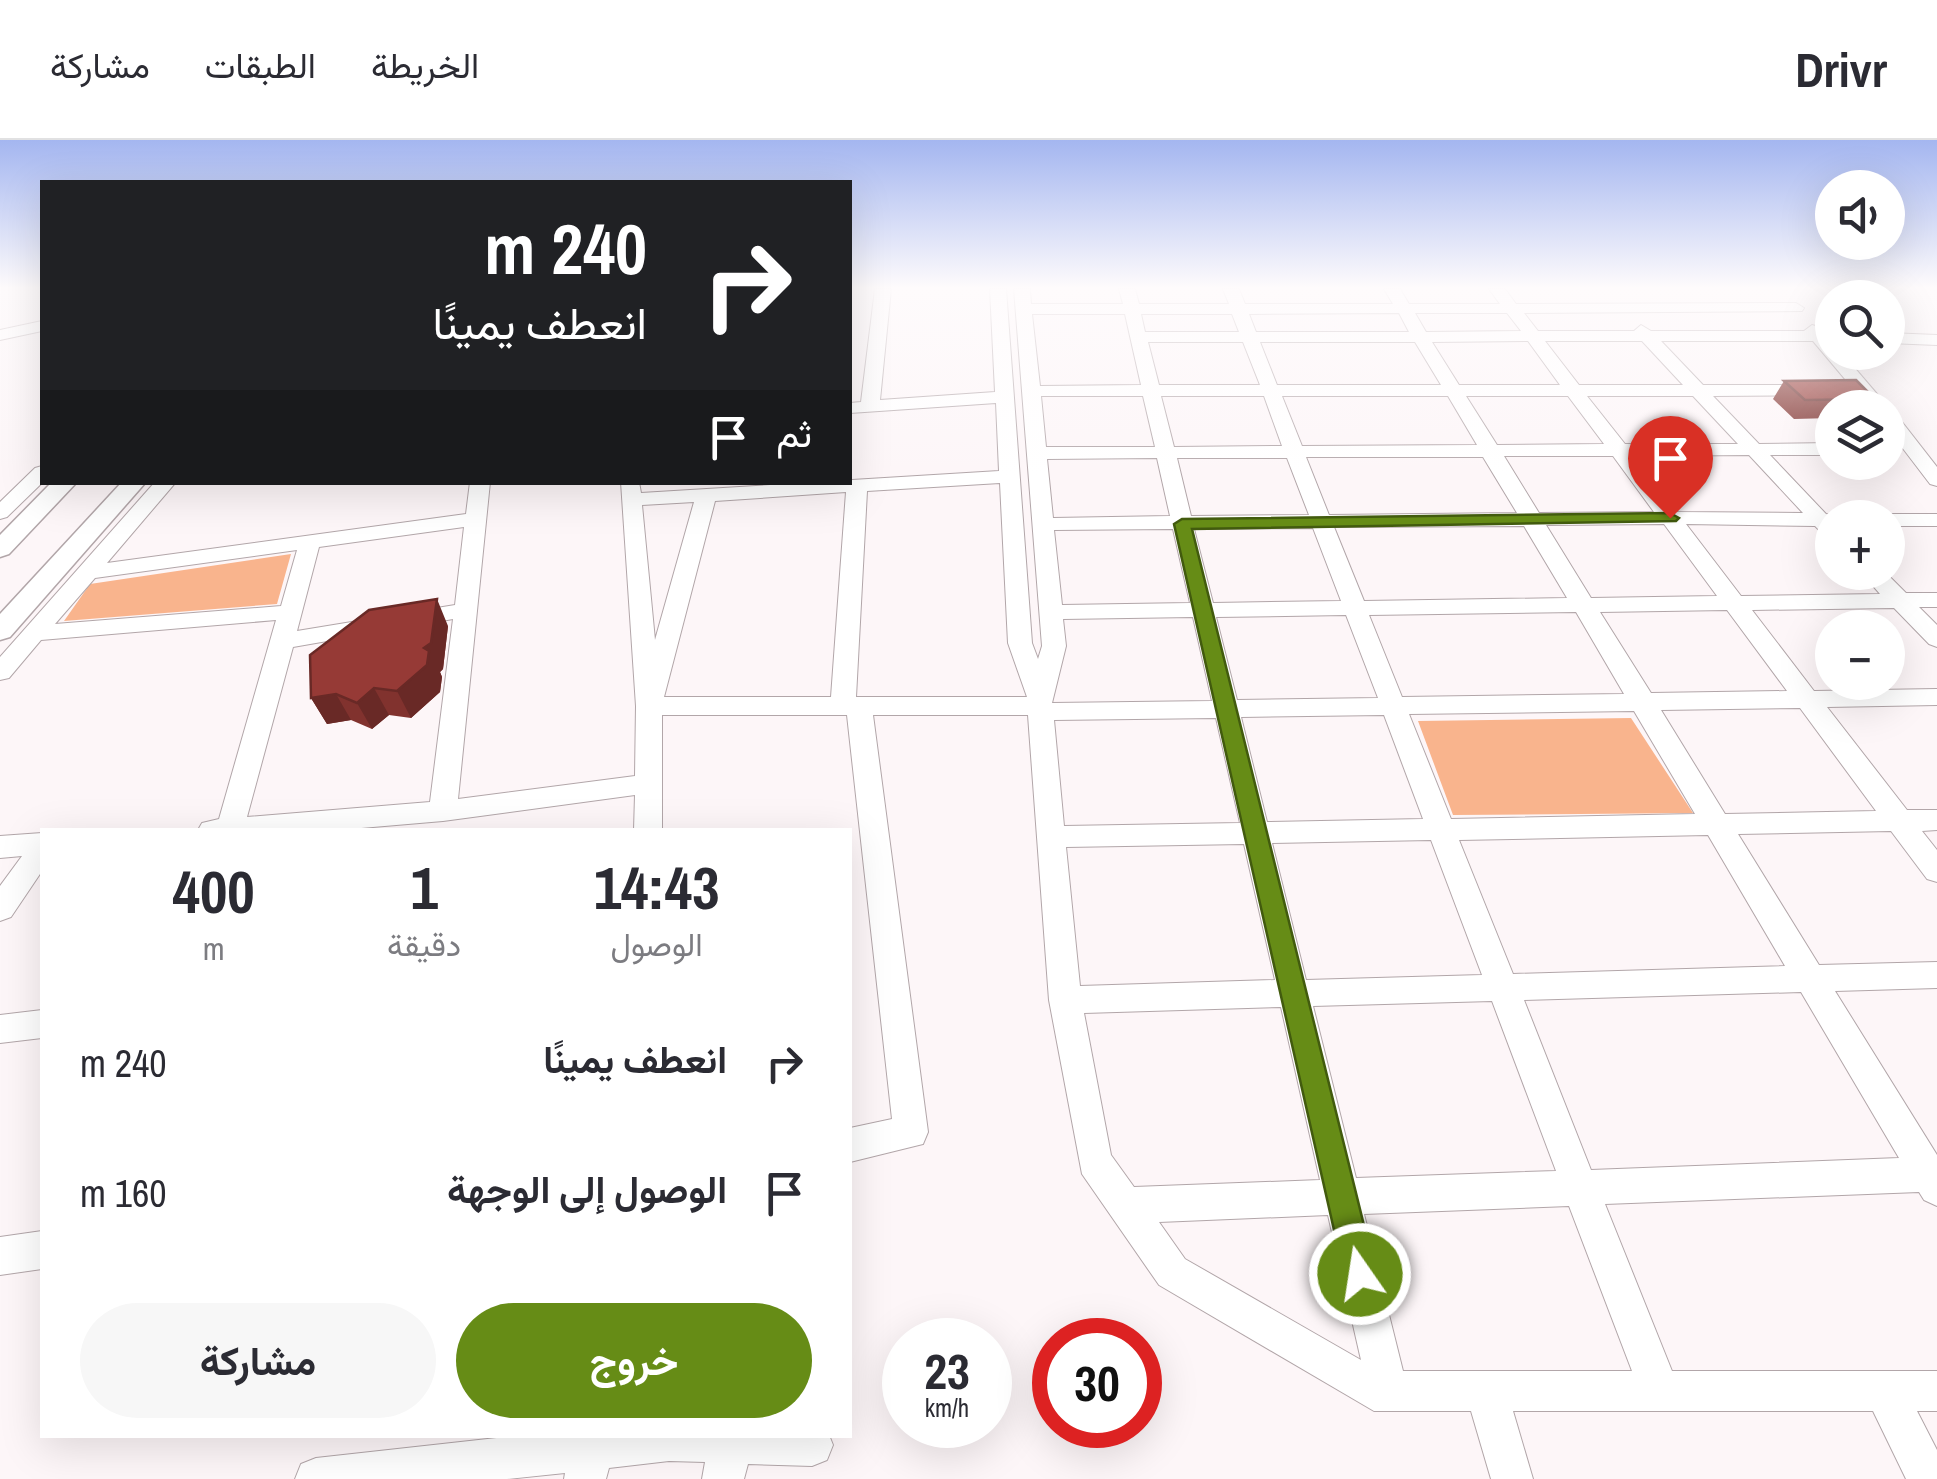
<!DOCTYPE html>
<html lang="ar">
<head>
<meta charset="utf-8">
<style>
  body { margin:0; font-family:"Archivo Narrow",Vazirmatn,sans-serif; background:#f7f7f7; color:#2b2b33; direction:rtl; height:100vh; display:flex; flex-direction:column; font-size:38px; white-space:nowrap }
  * { box-sizing:border-box; margin:0 }
  p { font-size:32px; color:#7c7c81 }
  .icon { flex:none; width:55px; height:55px; fill:none; stroke:currentColor; stroke-width:2; stroke-linecap:round; stroke-linejoin:round }
  .map { position:relative; flex:1; overflow:hidden; direction:ltr }
  .drawer { position:absolute; left:40px; top:688px; width:812px; height:610px; display:flex; flex-direction:column; background:#fff; border-radius:0px; box-shadow:0 10px 40px #0002; direction:rtl }
  .drawer>* { flex:none }
  .top-card { position:absolute; left:40px; top:40px; width:812px; height:305px; border-radius:0px; box-shadow:0 10px 40px #0002; direction:rtl; background:#202124; color:#fff; overflow:hidden }
  .tools { position:absolute; left:1815px; top:30px; display:grid; gap:20px }
  .tools a { display:grid; place-items:center; width:90px; height:90px; border-radius:50%; background:#fff; box-shadow:0 10px 40px #0002; font-size:50px }
  .speed { position:absolute; left:882px; top:1178px; display:flex; gap:20px; font-size:50px; font-weight:700; text-align:center }
  .speed>* { display:grid; place-content:center; width:130px; height:130px; border-radius:50%; background:#fff; box-shadow:0 10px 40px #0002; line-height:1 }
  .speed small { font-size:25px; font-weight:400 }
  .speed .limit { border:15px solid #d22; background:#fff; color:#111 }
  .pin { position:absolute; display:grid; place-items:center; width:85px; height:85px; color:#fff; margin:-102px -42px; border-radius:50% 50% 50% 0; rotate:-45deg; box-shadow:0 0 10px #0007 }
  .pin .icon { rotate:45deg }
  .me { position:absolute; width:110px; margin:-55px; rotate:347deg; stroke-linejoin:round; filter:drop-shadow(0 0 8px #0008) }
  .turn { display:flex; align-items:center; gap:35px; height:210px; padding:0 40px; font-size:45px }
  .turn .icon { width:130px; height:130px; stroke-width:2.5 }
  .turn b { display:block; font-size:70px; line-height:85px }
  .then { display:flex; align-items:center; height:95px; padding:0 40px; background:#0003; gap:20px; font-size:38px }
  .eta { display:flex; justify-content:space-evenly; align-items:center; height:170px; text-align:center }
  .eta b { font-size:60px; font-weight:700; line-height:70px }
  .button { display:flex; gap:20px; margin-top:auto; padding:20px 40px }
  .button a { flex:1; height:115px; border-radius:60px; background:#668c16; color:#fff; font-size:40px; font-weight:700; line-height:115px; text-align:center }
  .button a+a { background:#f7f7f7; color:#2b2b33 }
  ul { padding:0; list-style:none }
  li { display:flex; align-items:center; gap:30px; height:130px; padding:0 40px }
  li div { flex:1 }
  li b { display:block; font-size:38px }
  li em { font-style:normal }
  header { display:flex; align-items:center; gap:60px; box-sizing:border-box; height:140px; padding:0 50px; background:#fff; border-bottom:2px solid #e1e1e2 }
  header strong { font-size:48px }
  nav { display:flex; gap:55px; margin-inline-start:auto; font-size:35px }
  .map>svg:first-child { display:block }
</style>
</head>
<body>
<header>
<strong>Drivr</strong>
<nav><a>الخريطة</a><a>الطبقات</a><a>مشاركة</a></nav>
</header>
<div class="map">
<svg width="1937" height="1339" viewBox="0 0 1937 1339">
  <rect width="100%" height="100%" fill="#fdf6f8"/>
  <path fill="#f9b48d" d="M291,414L277,464L64,481L90,444Z
    M1631,578L1693,673L1453,675L1418,581Z"/>
  <g fill="none" stroke-linecap="round" stroke-linejoin="round">
    <defs>
      <path id="minor" d="M875,149H891L880,260L995,252L990,149H1006L1032,503L1038,519L1042,506L1014,149H1030L1031,164H1123L1119,149H1135L1139,164H1229L1223,149H1239L1245,164H1393L1384,149H1400L1409,164H1500L1489,149H1505L1516,164L1796,163L1804,168L1802,171L1524,173L1538,191H1634L1641,185L1651,191H1804L1812,185L1832,191V212H1841L1889,268L1888,270L1870,268L1859,255L1713,256L1759,304L1832,303V315H1770L1826,374L1839,376L1832,378V393L1821,392L1815,386L1686,384L1741,456L1880,454L1861,432H1885L1906,453H1937V467H1919L1937,485V507L1929,504L1894,468L1752,470L1814,551L1937,549V565L1827,567L1907,670H1937V690L1922,691L1937,710V742L1927,739L1891,691L1738,694L1819,825L1937,822V848L1835,851L1937,1015V1066L1924,1060L1919,1052L1605,1064L1672,1231H1937V1271H1917L1937,1310V1339H1906L1873,1271H1513L1533,1339H1491L1471,1271H1374L1159,1145L1082,1034L1049,860L1028,575H873L928,992L923,1004L850,1022V988L892,979L847,575H662V690H634L635,655L443,681L338,690H198L202,683L219,679L276,480L41,500L9,538L0,540V517L155,342H176L107,423L466,374L470,342H490L458,659L635,636L636,566L621,342H639L641,353L999,331L996,263L850,273V263L861,262ZM1399,173L1409,192H1256L1249,174ZM1415,173H1507L1521,191L1426,192ZM1032,174H1125L1141,245L1040,246ZM1141,174H1232L1239,192H1145ZM1528,201L1560,245H1459L1432,202ZM1545,201H1642L1683,245H1579ZM1661,201H1813L1850,245H1703ZM1148,202H1243L1260,245H1159ZM1260,202H1415L1441,245H1277ZM1041,256H1143L1155,307H1046ZM1161,256H1264L1282,306L1174,307ZM1282,256H1448L1477,305L1302,306ZM1466,256H1568L1604,304L1497,305ZM1587,256H1693L1738,304H1625ZM1749,315L1803,373L1677,372L1634,316ZM1504,316H1613L1654,372L1539,373ZM1306,317H1483L1517,373L1329,375ZM1157,318L1170,376L1053,378L1047,319ZM1177,318H1287L1309,375L1191,376ZM1000,343L1008,503L1027,557H856L867,351ZM846,352L831,557H664L715,361ZM694,362L655,500L642,365ZM1664,384L1717,456L1591,458L1546,385ZM1524,386L1567,458L1364,461L1334,387ZM464,387L455,465L297,491L319,407ZM1313,388L1341,461L1213,463L1194,389ZM1173,389L1190,463L1062,465L1054,390ZM297,410L281,466L55,484L95,438ZM1727,470L1787,551L1651,553L1600,472ZM1576,472L1624,554L1402,557L1369,475ZM1346,475L1378,558L1237,560L1216,477ZM1193,477L1212,561L1052,563L1066,506L1063,479ZM453,479L430,662L247,677L293,507ZM1800,568L1876,671L1725,674L1661,570ZM1634,571L1695,674L1451,679L1409,574ZM1384,575L1423,679L1267,682L1241,577ZM1216,578L1240,683L1064,686L1054,580ZM1708,695L1785,826L1513,834L1459,700ZM1431,700L1482,835L1306,840L1272,703ZM1244,704L1275,840L1080,846L1066,707ZM1801,852L1899,1018L1591,1030L1524,860ZM1492,861L1556,1031L1356,1038L1313,866ZM1281,867L1320,1040L1134,1047L1111,1015L1084,873ZM1569,1066L1632,1231H1403L1364,1074ZM1328,1075L1361,1220L1185,1119L1159,1082Z
        M42,181V191L0,200V190Z
        M1888,193L1937,195V205L1888,203Z
        M1888,271L1895,273L1937,327V346L1930,344L1888,289Z
        M42,326L43,342L7,377L0,379V362L35,328Z
        M1888,374H1937V386H1888V378H1879Z
        M42,693V731L11,777L0,781V746L22,716L0,718V696Z
        M42,870V898L0,903V875Z
        M42,1091V1129L0,1135V1097Z
        M523,1295H829L833,1305L827,1320L812,1326L748,1324L744,1339H702L705,1322L669,1321L609,1328L606,1339H564L565,1333L507,1339H295L301,1324L316,1318Z"/>
      <path id="major" d="M52,342H77L9,414L0,417V395Z
        M122,342H146L10,497L0,500V474Z"/>
    </defs>
    <use href="#minor" stroke="#b2a6a9" stroke-width="2"/>
    <use href="#major" stroke="#b2a6a9" stroke-width="3"/>
    <use href="#minor" fill="#fff" fill-rule="evenodd"/>
    <use href="#major" fill="#fff" fill-rule="evenodd"/>
  </g>
  <path fill="#81322e" d="M1784,241L1875,259L1870,268H1832V278L1794,279L1773,259Z
    M448,486L443,529L440,532L442,537L440,552L411,578L389,575L372,589L351,580L327,584L311,558Z"/>
  <path fill="#692926" d="M437,459L448,486L443,529L440,532L442,537L440,552L411,578L397,551Z
    M374,548L389,575L372,589L357,563Z
    M336,554L351,580L327,584L311,558Z"/>
  <path fill="#963a36" stroke="#692926" stroke-width="2.5" d="M1856,240L1875,259L1805,260L1784,241Z
    M437,459L431,503L424,508L429,511L427,525L397,551L374,548L357,563L336,554L311,558L310,515L369,470Z"/>
  <linearGradient id="sky" x2="0" y2="1"><stop stop-color="#a4b6f0"/><stop offset="0.44" stop-color="#fefbfc"/><stop offset="1" stop-color="#fefbfc" stop-opacity="0"/></linearGradient>
  <rect width="1937" height="336" fill="url(#sky)"/>
  <path fill="#668c16" stroke="#425b0e" stroke-width="2.5" d="M1670,373L1679,378L1676,381L1192,389L1376,1134L1371,1146L1360,1150L1349,1146L1344,1134L1174,384L1182,379Z"/>
</svg>
<div class="tools">
<a><svg class="icon" aria-label="sound" viewBox="0 0 24 24"><path d="M4 9h4l5-4v14l-5-4H4zM17 9q2 3 0 6"/></svg></a>
<a><svg class="icon" aria-label="search" viewBox="0 0 24 24"><circle cx="10" cy="10" r="6"/><path d="M15 15l6 6"/></svg></a>
<a><svg class="icon" aria-label="layers" viewBox="0 0 24 24"><path d="M12 4l9 5-9 5-9-5zM3 14l9 5 9-5"/></svg></a>
<a>+</a>
<a>−</a>
</div>
<div class="speed"><div>23<small>km/h</small></div><div class="limit">30</div></div>
<div class="pin" style="left:1670px;top:378px;background:#d93025"><svg class="icon" aria-label="arrive" viewBox="0 0 24 24"><path d="M6 21V4h12l-3 4 3 4H6"/></svg></div>
<svg class="me" style="left:1360px;top:1134px" viewBox="-20 -20 40 40"><circle r="17" fill="#668c16" stroke="#fff" stroke-width="3"/><path d="M0-11L8 9 0 5-8 9z" fill="#fff"/></svg>
<div class="top-card">
<div class="turn"><svg class="icon" aria-label="right" viewBox="0 0 24 24"><path d="M7 20v-9h11M14 6l5 5-5 5"/></svg><div><b>240 m</b>انعطف يمينًا</div></div>
<div class="then">ثم<svg class="icon" aria-label="arrive" viewBox="0 0 24 24"><path d="M6 21V4h12l-3 4 3 4H6"/></svg></div>
</div>
<section class="drawer">
<div class="eta">
<div><b>14:43</b><p>الوصول</p></div>
<div><b>1</b><p>دقيقة</p></div>
<div><b>400</b><p>m</p></div>
</div>
<ul>
<li><svg class="icon" aria-label="right" viewBox="0 0 24 24"><path d="M7 20v-9h11M14 6l5 5-5 5"/></svg><div><b>انعطف يمينًا</b></div><em>240 m</em></li>
<li><svg class="icon" aria-label="arrive" viewBox="0 0 24 24"><path d="M6 21V4h12l-3 4 3 4H6"/></svg><div><b>الوصول إلى الوجهة</b></div><em>160 m</em></li>
</ul>
<div class="button"><a>خروج</a><a>مشاركة</a></div>
</section>
</div>
</body>
</html>
